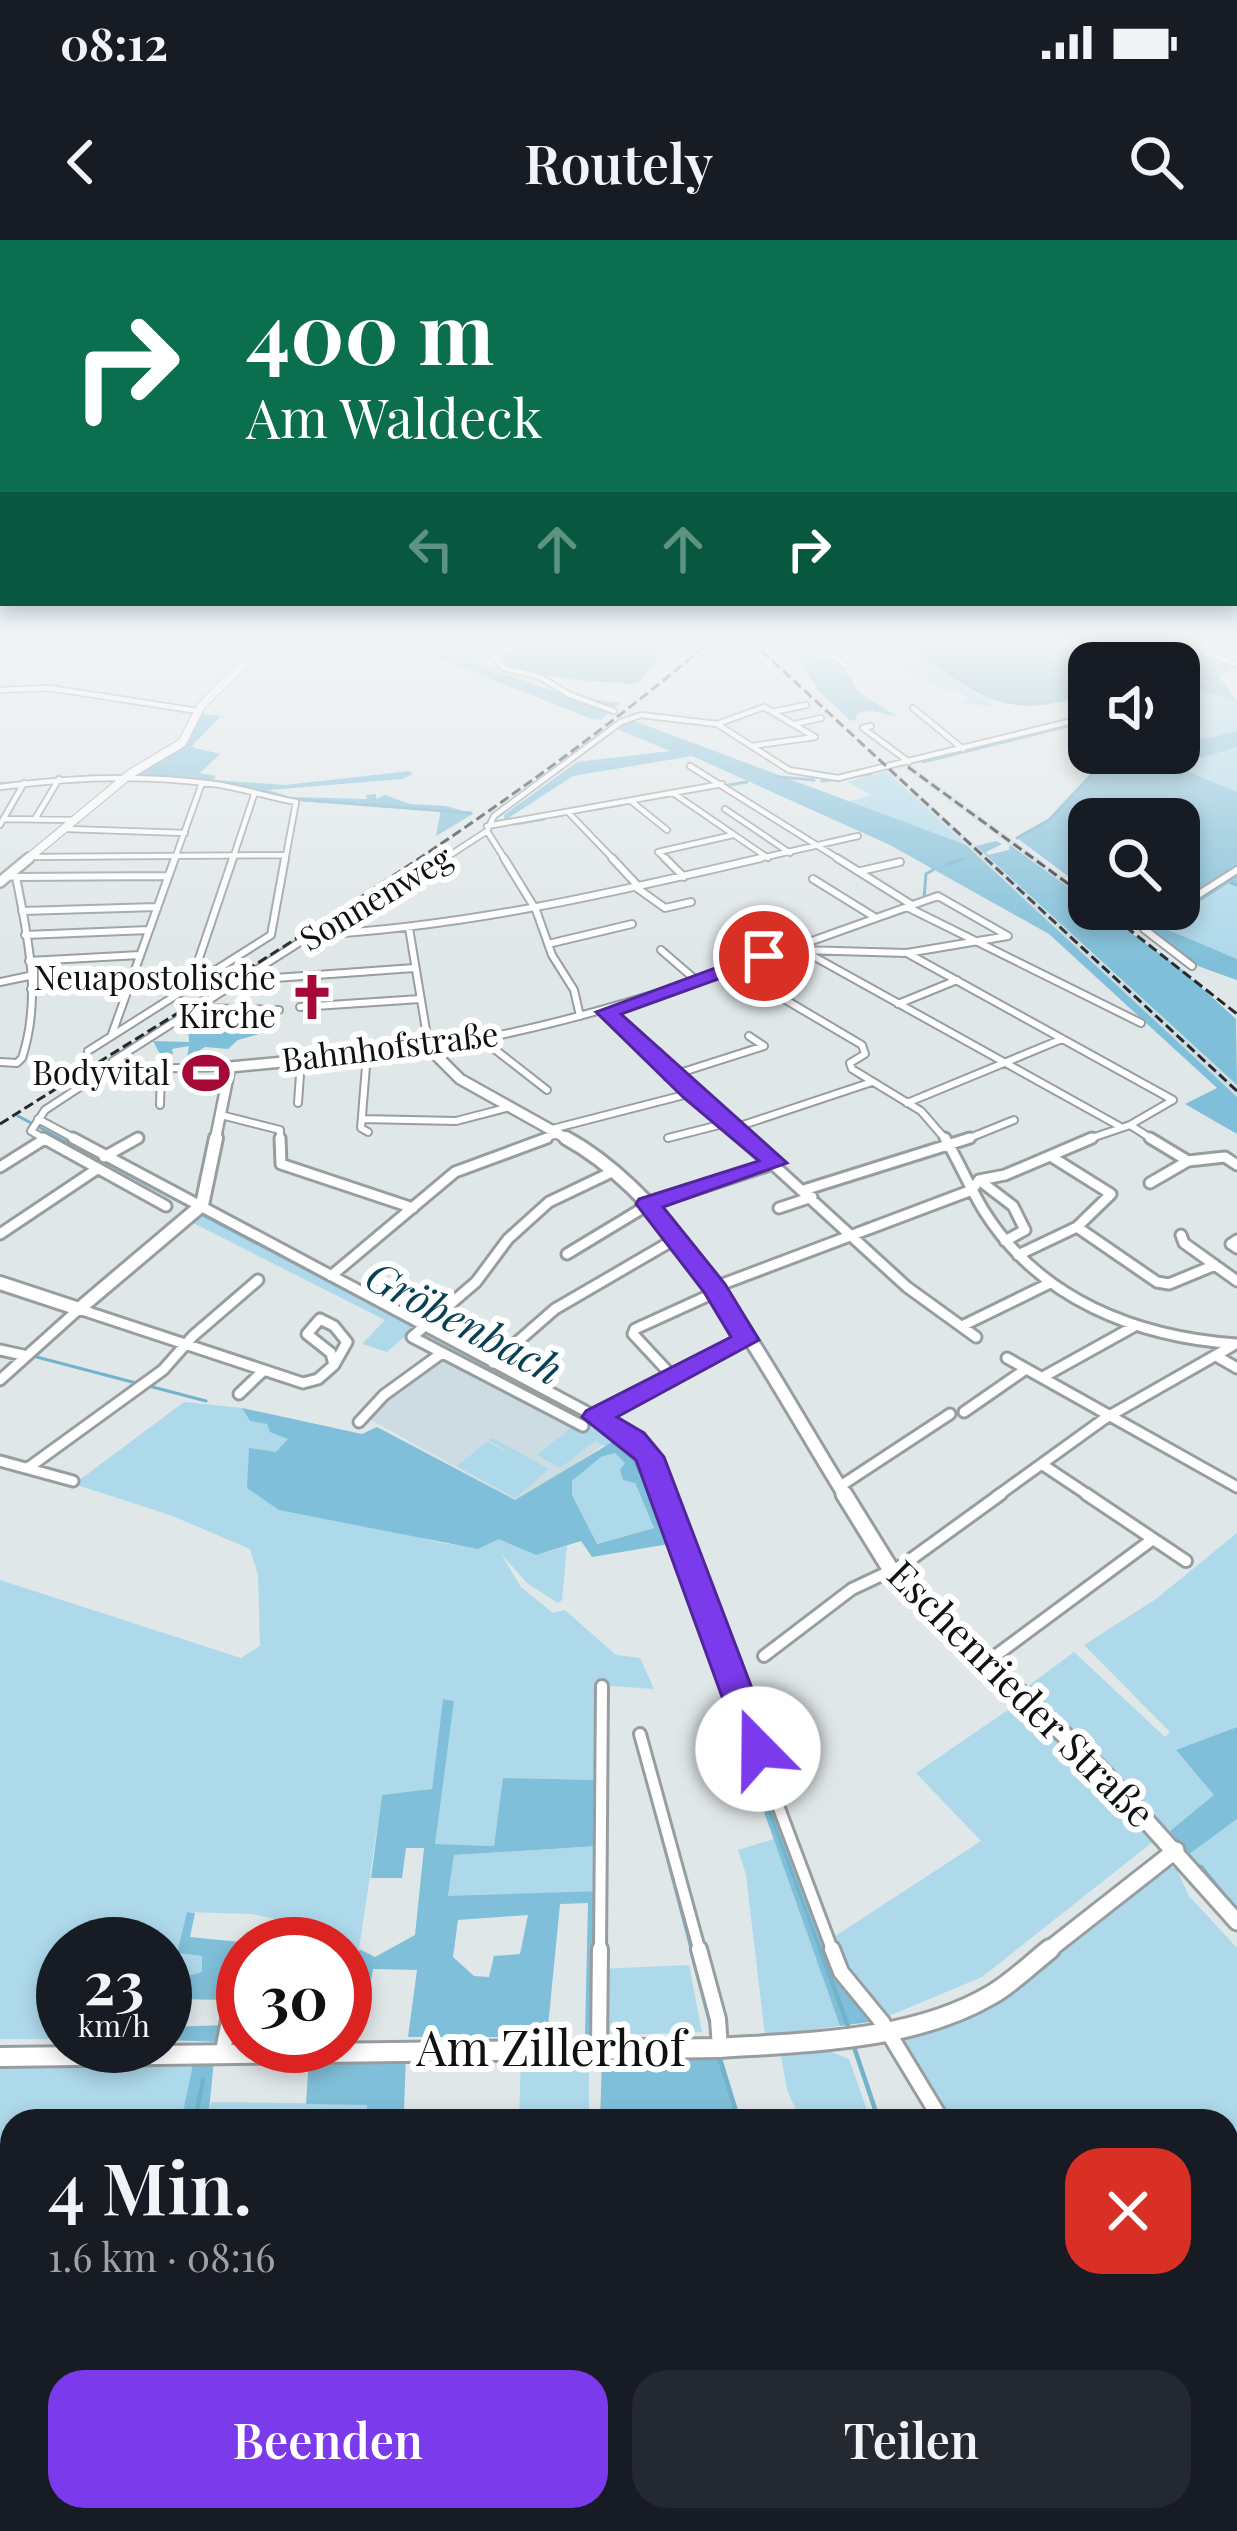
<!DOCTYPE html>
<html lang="de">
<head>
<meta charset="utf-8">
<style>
  body { margin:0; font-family:"Playfair Display",serif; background:#242831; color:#f1f3f6; height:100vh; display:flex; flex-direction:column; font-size:45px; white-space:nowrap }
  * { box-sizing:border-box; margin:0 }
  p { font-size:39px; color:#9ea1a6 }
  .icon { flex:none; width:66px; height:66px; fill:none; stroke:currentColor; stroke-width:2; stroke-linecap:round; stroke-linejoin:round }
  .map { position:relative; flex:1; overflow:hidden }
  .drawer { position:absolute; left:0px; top:1869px; width:1239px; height:423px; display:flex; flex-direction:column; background:#171b24; border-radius:36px 36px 0 0; box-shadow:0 6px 18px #0003 }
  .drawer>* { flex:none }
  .guide { position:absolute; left:0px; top:0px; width:1239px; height:366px; box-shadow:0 6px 18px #0003; background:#0b6e4f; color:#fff; overflow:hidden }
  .fabs { position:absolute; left:1068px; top:402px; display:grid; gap:24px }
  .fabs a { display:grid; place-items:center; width:132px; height:132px; border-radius:24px; background:#171b24; box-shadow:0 6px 18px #0003; font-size:60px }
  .speed { position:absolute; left:36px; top:1677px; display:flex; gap:24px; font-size:60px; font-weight:700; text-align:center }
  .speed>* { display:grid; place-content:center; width:156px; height:156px; border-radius:50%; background:#171b24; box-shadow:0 6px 18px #0003; line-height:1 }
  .speed small { font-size:30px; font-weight:400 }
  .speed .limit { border:18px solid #d22; background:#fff; color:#111 }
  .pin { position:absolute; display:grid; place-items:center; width:102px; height:102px; color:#fff; margin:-51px; border:6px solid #fff; border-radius:50%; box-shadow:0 3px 12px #0007 }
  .me { position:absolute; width:132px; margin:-66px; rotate:338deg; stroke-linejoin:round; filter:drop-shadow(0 0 9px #0008) }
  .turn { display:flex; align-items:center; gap:42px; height:252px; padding:0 48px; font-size:54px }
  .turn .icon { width:156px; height:156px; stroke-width:2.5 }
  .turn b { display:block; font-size:84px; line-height:102px }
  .lanes { display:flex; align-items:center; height:114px; padding:0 48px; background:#0003; justify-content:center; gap:60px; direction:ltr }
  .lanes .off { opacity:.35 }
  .round { display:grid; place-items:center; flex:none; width:126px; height:126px; border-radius:36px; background:#242831 }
  .head { display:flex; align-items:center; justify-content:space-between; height:204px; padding:0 48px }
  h1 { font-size:72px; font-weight:600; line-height:90px }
  .action { display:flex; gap:24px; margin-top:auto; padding:24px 48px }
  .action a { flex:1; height:138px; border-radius:36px; background:#7c3aed; color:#fff; font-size:48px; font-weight:600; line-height:138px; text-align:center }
  .action a+a { background:#242831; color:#f1f3f6 }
  .status { display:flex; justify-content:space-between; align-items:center; height:84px; padding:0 60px; background:#171b24; direction:ltr }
  .status svg { height:33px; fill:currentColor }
  header { display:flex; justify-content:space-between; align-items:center; height:156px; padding:0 48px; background:#171b24; font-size:54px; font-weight:600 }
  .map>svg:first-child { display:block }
</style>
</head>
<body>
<div class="status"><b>08:12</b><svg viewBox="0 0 49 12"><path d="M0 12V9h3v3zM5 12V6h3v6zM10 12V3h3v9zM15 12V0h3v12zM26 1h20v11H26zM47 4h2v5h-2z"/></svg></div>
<header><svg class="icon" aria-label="back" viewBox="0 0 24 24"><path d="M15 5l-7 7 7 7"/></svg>Routely<svg class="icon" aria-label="search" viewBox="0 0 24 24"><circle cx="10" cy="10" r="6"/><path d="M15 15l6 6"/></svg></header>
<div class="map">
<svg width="1237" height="2291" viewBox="0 0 1237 2291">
  <rect width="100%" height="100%" fill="#e0e7e9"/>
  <path fill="#cddce2" d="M910,525L1089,655V662L902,527Z
    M893,530L1237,845V857L886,531Z
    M443,1117L560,1178L603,1205L556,1238L515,1260L371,1180L387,1158Z"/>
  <path fill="#add9eb" d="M844,401H890L998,468L961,462L970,458L955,449L942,451L891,420L871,422Z
    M1196,449L1237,462V491L1179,505V455Z
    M1237,507V552L1173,526Z
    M886,531L966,605L844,563L871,555L848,542Z
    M1231,643L1237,645V719L1160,688Z
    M205,970L417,1086L387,1112L362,1104L385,1080L193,983Z
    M429,1091L624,1195L607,1207L595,1201L560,1228L537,1215L571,1188L568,1176L446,1113L448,1109L424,1096Z
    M184,1162L242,1168L250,1181L267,1184L289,1199L276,1213L249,1209C306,1242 435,1331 498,1298L536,1315L567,1306L562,1360L558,1363L527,1343L501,1314L521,1347L553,1373L565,1370L616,1415L640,1418L654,1449L598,1445L596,1540L504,1538L494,1606L434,1604L454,1461L443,1459L432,1549L382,1556L359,1709H345V1704H303L289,1682L252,1674L187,1672L177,1713L203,1716L202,1732L171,1740L165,1772V1704H63V1799H0V1340L241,1418L260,1406L258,1335L250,1309L170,1275L74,1244Z
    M493,1198L549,1229L516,1258L457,1226L487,1202L515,1216L489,1200Z
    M615,1213L626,1223L654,1288L596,1304L572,1255V1241L601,1217Z
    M1237,1293V1487L1177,1510L1215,1555L1170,1591L1027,1447L1074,1412L1165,1497L1170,1492L1084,1405L1156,1359Z
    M1021,1461L1154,1601L982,1737L877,1781L826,1702L981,1601L916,1533Z
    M1237,1579V1672L1188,1615Z
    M774,1599L840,1786L765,1796L746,1635L738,1610Z
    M598,1606L600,1651L448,1657L454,1615Z
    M1162,1627L1176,1628L1189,1656L1237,1708V1961L1227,1969V1881H950L905,1801L998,1758Z
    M689,1725L702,1792L596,1796L598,1729Z
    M816,1806L849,1819L871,1881H801L787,1850L780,1810Z
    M589,1814V1881H519L521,1815Z
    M194,1819L181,1881H12V2280H104L102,2291H0V1822Z
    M211,1862L367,1864L368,1881H208Z
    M130,2280H346L344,2291H128Z
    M616,2280H798L763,2291H632Z"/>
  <path fill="#80bfd9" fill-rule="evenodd" d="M395,401H421L458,415L457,401H481L486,408L466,410L474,423L565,455L620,463L601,480L592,479Z
    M788,402L799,413L841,424L859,453L898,477L871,471L857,473L856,480L851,481L818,450Z
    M1183,408L1237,426L1219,436L1237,462L1196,449L1179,455V423H1175Z
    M202,474L221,476L191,507L220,514L200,533L216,536L214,540L285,545L410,531L413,534L403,539L268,550L291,557L367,559L366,555L376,554V559L385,555L410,564L446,566L473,574L436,596L441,569L297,561L231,546L133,538L188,503Z
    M629,479L966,605L1237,857V894L1185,864L1217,848L1049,694L890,605L692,516L573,536L507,579L515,584L495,587L490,582L505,581L504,575L577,522L670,511L617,489Z
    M1237,491V507L1175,526L1237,552V645L1230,643L1161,687L1237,719V740C1207,729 1161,717 1147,686L1138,689L1111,669H1179V579H1089V652L1017,598L1049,580L1103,523L1145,513H1179V505Z
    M996,601L1002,604L986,612L988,615L1009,610L1010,605L1089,662V669H1098L1181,729L1236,779L1237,845L976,606Z
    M188,783L206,788L255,784L270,791L238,800L228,809L205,807L187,818L189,806L172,809L173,814L161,816L153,801L189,802Z
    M242,1168L362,1194L377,1187L515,1260L624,1195L646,1217L700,1361L721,1433L838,1734L877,1781L840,1786L669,1304L592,1317L581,1301L536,1315L499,1299L478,1309L279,1270L247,1248L249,1208L276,1212L288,1199L270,1192L267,1184L250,1181ZM615,1213L625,1223L620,1230L623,1240L635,1243L654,1288L597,1304L572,1255V1241L601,1217Z
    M443,1459L454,1461L435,1604L494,1606L503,1538L596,1540L598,1606L454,1615L448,1656L600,1651L596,1796L585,1795L588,1663L560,1664L547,1797H408L417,1730L373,1729L361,1796H345L359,1709L375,1717L415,1695L424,1608H406L402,1638H371L382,1555L432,1549ZM528,1675L520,1714L494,1716L489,1737L474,1736L453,1717L458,1680Z
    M1237,1487V1579L1188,1615L1170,1591L1214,1555L1176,1510Z
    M187,1672L195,1673L190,1697L240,1702L230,1760L175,1759L169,1787L226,1785L223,1802L165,1800L171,1740L202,1732V1716L177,1713Z
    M406,1814L404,1870L479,1881H368L367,1865L306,1864L309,1817Z
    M718,1814L739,1881H600L602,1819Z
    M194,1819L214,1820L208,1881H181Z
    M1237,1961V2291L760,2290L798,2280H1227V1969Z
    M346,2280H616L632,2291H344Z"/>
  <path fill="#73b2cb" d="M542,401H671L640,442L633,444C602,441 521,440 501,418L506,410Z
    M898,401H1136L1173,410L1159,423H1089V453C998,487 971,447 898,401Z"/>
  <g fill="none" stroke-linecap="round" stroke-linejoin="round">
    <path stroke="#73b2cb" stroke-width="3" d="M1178,423L1185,409L1206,401
      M923,522L1089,481
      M779,537L814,540
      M822,541L870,534
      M0,544L94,536
      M723,546L747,542
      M292,559L471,573
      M550,577L619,565
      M515,584L544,579
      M1017,598L1049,580L1112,513
      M946,625L963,619
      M1231,643L1237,645
      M924,658L926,634L933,630
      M862,686L910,670
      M642,811L685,851
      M18,876L191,968
      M199,973L557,1161
      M895,974L911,968
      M873,981L890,976
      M855,988L867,983
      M33,1116L136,1143
      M1198,1120L1220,1107
      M145,1145L206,1161
      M592,1179L633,1219L656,1263L821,1712
      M647,1541L692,1712
      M1201,1626L1237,1670"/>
    <path stroke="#73b2cb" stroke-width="4.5" d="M691,1709L713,1793
      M820,1709L849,1789
      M853,1804L879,1881
      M720,1819L739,1881
      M195,1881L203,1840
      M891,2280L896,2291
      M1024,2280L1028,2291
      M118,2291L120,2280"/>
    <defs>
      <path id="street-far4" d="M482,401L503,428L540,437L570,455L614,471
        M815,401L845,425
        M1169,401L1237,424
        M1172,423L1181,406L1193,401
        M0,450L49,448L198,471
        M913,468L963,509
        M772,472L806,465
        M717,484L764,467L815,497
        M795,484L821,478
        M871,486L863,488L909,522
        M752,506L815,497
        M690,526L842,621
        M0,547C71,537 143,534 214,544C242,548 268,557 296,562L285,621
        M673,553L768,618
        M631,561L667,590
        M725,569L790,613
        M568,572L615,621
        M3,579L76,580
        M35,579L59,539
        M0,585L24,543
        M487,586L722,544
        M67,589L185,593
        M487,591L494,576L621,482L641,475L717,484L789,530L838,538L1089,477
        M487,591L506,621
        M31,617L286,615
        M174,621L202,543
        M232,621L254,555
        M441,621L487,591
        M668,621L658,612L733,595
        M748,621L858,596"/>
      <path id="street-far3" d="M504,618L536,670L552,715L574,750L580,776
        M612,618L639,647
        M665,618L684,637
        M837,618L912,665
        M861,631L900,622
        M16,637L168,636
        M813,639L876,678
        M637,648L665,668L691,662
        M907,667L1141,783
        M1179,667L1237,630
        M1177,669L1144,689L1192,726
        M22,671L157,667
        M750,680L765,678L802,703
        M409,688L429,808C606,781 770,715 938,656L1008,696L907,713L802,710
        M25,695L149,690
        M312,695C465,687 612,653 761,618
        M548,704L632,684
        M661,710L697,741
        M804,711L1119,886
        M907,713L1173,860
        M29,721L140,715
        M730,727L862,805L865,814L850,823L852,829L921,871L947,901
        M246,740L414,728
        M197,741L193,736L233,618
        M0,742L29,736
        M127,746H153
        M31,749L129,744
        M898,764L957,740
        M300,767L420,759
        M201,768L279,770
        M607,772L747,901
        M112,794L175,618
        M749,796L764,806
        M483,800L547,850
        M88,811L271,695L285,618
        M367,814L361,888L368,892
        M113,821L366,660L404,646L446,618
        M0,822L17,823L22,818C42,757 28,698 16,637L7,636
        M135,829L230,827
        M667,837L764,806
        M298,863L301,820
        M907,863L1062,799
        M160,865L161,829
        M221,875L280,890V901
        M38,879L79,901
        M362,879L456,881L510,867
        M1130,885L1155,901
        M734,888L872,842
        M552,889L692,853
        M668,898L727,883
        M48,901L31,891L45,870L89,841
        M133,901L138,898
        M539,901L559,893
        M962,901L1014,880
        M1083,901L1130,885L1173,860"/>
      <path id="street-far2" d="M43,898L166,966
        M73,898L619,1189L646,1213L663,1257
        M280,898L281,924L413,968
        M744,898L907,1047L976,1097
        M945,898C959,922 970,948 984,971C1040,1060 1137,1097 1237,1104
        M1150,898L1188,921L1225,917L1237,925
        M104,917L138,898
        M1052,917L1111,954L1077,987L1157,1042L1169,1044L1215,1025
        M0,927L43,900
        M979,940L1013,966L1025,990L1005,1001
        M1150,943L1188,921
        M804,950L970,898
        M779,968L812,957
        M0,994L97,929
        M1181,995L1184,1003L1237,1041
        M1237,1000L1231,1004L1237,1008
        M567,1014L648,965L776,923
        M1018,1015L1077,987
        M331,1036L455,932L547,898
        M320,1079L334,1086L347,1102L334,1125L331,1113L307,1094Z
        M962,1086L1048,1044
        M0,1110L23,1115
        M1218,1117L1237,1128
        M1007,1118L1237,1247
        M493,1123L555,1069L677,998
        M673,1137L633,1094L635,1089L712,1054L720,1045L972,950L979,940L1005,935L1092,898
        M1043,1137L1133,1087
        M0,1140L79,1069L303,1143L318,1139L334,1125
        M239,1154L263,1131
        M964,1172L1026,1129
        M596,1177L746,1100
        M359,1182L384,1155L442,1113
        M583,1186L412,1097L476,1042L508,999L549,962L614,931
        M0,1221L73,1241
        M1043,1225L1091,1257
        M28,1228L163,1130L193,1096L258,1040
        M839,1247L950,1174
        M996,1257L1104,1179L1232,1106"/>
      <path id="street-far1" d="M661,1254L833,1712
        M1086,1254L1186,1321
        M764,1416L852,1349L903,1325L1001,1254
        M987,1422L1153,1299
        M640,1494L700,1712
        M600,1712L602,1446"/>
      <path id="street" d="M699,1709L718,1779L720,1808
        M832,1709L841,1732L882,1782L942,1881
        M599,1808L600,1709
        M223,1811L243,1709"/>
      <path id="secondary-far4" d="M25,621L130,534L182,503L201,466L266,401"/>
      <path id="secondary-far3" d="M0,642L29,618
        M215,901L230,827L429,808L460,839L571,901"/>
      <path id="secondary-far2" d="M566,898C685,963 775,1144 846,1257
        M0,1043L79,1069L202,965L216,898"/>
      <path id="secondary-far1" d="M844,1254L891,1330L1100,1529L1237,1682
        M1046,1712L1176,1610"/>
      <path id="secondary" d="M0,1817L720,1808C808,1802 913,1801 991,1755C1012,1743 1031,1724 1050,1709"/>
    </defs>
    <use href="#street-far4" stroke="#989ea0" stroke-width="8"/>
    <use href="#street-far3" stroke="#989ea0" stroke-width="10"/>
    <use href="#street-far2" stroke="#989ea0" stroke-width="15"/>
    <use href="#street-far1" stroke="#989ea0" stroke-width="16"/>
    <use href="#street" stroke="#989ea0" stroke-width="20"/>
    <use href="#secondary-far4" stroke="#989ea0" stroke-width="10"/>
    <use href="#secondary-far3" stroke="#989ea0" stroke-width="14"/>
    <use href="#secondary-far2" stroke="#989ea0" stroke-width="18"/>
    <use href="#secondary-far1" stroke="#989ea0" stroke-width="21"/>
    <use href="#secondary" stroke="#989ea0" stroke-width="24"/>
    <use href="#street-far4" stroke="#fff" stroke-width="4.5"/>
    <use href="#street-far3" stroke="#fff" stroke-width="6"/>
    <use href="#street-far2" stroke="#fff" stroke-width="9"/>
    <use href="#street-far1" stroke="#fff" stroke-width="10"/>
    <use href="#street" stroke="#fff" stroke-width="14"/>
    <use href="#secondary-far4" stroke="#fff" stroke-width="8"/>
    <use href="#secondary-far3" stroke="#fff" stroke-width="9"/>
    <use href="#secondary-far2" stroke="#fff" stroke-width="12"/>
    <use href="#secondary-far1" stroke="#fff" stroke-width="15"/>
    <use href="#secondary" stroke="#fff" stroke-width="18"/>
    <path stroke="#262a2a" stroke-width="3" stroke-dasharray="10 4.5" stroke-linecap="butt" d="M751,401L1237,851
      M908,527L1089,659
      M1103,669L1237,774
      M0,884C242,731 492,587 711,401"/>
  </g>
  <linearGradient id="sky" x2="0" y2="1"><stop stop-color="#79b3dc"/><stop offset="0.56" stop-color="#f1f4f5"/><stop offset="1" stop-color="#f1f4f5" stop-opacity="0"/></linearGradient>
  <rect width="1237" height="722" fill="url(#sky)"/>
  <path fill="#7c3aed" stroke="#51269a" stroke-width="3" d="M764,710L774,716L771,720L621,774L787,923L663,967L725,1044L759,1100L617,1177L644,1193L664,1217L775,1509L770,1519L758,1522L746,1519L741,1509L636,1220L582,1177L586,1171L731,1097L704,1052L636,964L639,959L759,921L684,858L596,772Z"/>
  <defs>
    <symbol id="church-bare" viewBox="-9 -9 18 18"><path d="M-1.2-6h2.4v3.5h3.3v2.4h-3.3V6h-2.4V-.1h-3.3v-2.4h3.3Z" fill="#a50937" stroke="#fff" stroke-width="2.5" paint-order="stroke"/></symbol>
    <symbol id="stadium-bare" viewBox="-9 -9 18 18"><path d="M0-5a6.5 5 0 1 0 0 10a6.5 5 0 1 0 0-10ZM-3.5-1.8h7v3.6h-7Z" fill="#a50937" stroke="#fff" stroke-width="2.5" paint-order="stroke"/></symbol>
  </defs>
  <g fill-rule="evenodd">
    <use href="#church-bare" x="279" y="724" width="66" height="66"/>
    <use href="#stadium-bare" x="173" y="800" width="66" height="66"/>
  </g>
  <g text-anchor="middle" stroke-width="12" stroke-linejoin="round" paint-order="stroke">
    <g font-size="33" fill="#0f1212" stroke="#fff">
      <text transform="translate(376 658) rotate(-31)" y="12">Sonnenweg</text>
      <text transform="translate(390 807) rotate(-7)" y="12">Bahnhofstraße</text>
    </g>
    <g font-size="33" fill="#0f1212" stroke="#fff" text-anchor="end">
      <text x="276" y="750">Neuapostolische<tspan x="276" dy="38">Kirche</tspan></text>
      <text x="170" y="845">Bodyvital</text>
    </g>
    <g font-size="39" fill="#0f1212" stroke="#fff">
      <text transform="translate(1021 1454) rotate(45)" y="14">Eschenrieder Straße</text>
    </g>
    <g font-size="42" font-style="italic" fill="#094154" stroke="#fff">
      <text transform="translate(464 1083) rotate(28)" y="15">Gröbenbach</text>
    </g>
    <g font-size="48" fill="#0f1212" stroke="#fff">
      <text x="551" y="1826">Am Zillerhof</text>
    </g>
  </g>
</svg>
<div class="fabs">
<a><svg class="icon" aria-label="sound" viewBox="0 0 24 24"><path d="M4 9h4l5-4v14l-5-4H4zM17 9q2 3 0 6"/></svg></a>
<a><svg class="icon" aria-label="search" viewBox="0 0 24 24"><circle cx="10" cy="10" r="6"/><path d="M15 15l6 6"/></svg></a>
</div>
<div class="speed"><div>23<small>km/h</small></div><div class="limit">30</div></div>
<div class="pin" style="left:764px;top:716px;background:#d93025"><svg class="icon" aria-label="arrive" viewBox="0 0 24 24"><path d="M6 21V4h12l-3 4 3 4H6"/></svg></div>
<svg class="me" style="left:758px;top:1509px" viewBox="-20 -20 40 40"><circle r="19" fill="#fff"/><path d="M0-13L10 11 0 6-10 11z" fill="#7c3aed"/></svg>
<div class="guide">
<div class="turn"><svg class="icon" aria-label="right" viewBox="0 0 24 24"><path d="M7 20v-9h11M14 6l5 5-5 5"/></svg><div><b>400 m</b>Am Waldeck</div></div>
<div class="lanes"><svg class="icon off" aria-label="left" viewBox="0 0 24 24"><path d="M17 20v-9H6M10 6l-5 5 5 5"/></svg><svg class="icon off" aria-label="ahead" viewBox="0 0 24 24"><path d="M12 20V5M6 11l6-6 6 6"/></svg><svg class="icon off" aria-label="ahead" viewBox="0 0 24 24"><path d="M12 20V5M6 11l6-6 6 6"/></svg><svg class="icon" aria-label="right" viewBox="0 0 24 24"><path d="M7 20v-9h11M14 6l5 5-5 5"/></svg></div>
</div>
<section class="drawer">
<div class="head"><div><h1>4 Min.</h1><p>1.6 km · 08:16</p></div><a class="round" style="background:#d93025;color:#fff"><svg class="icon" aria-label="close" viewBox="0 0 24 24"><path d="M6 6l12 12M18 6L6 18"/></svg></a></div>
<div class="action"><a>Beenden</a><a>Teilen</a></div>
</section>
</div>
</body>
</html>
